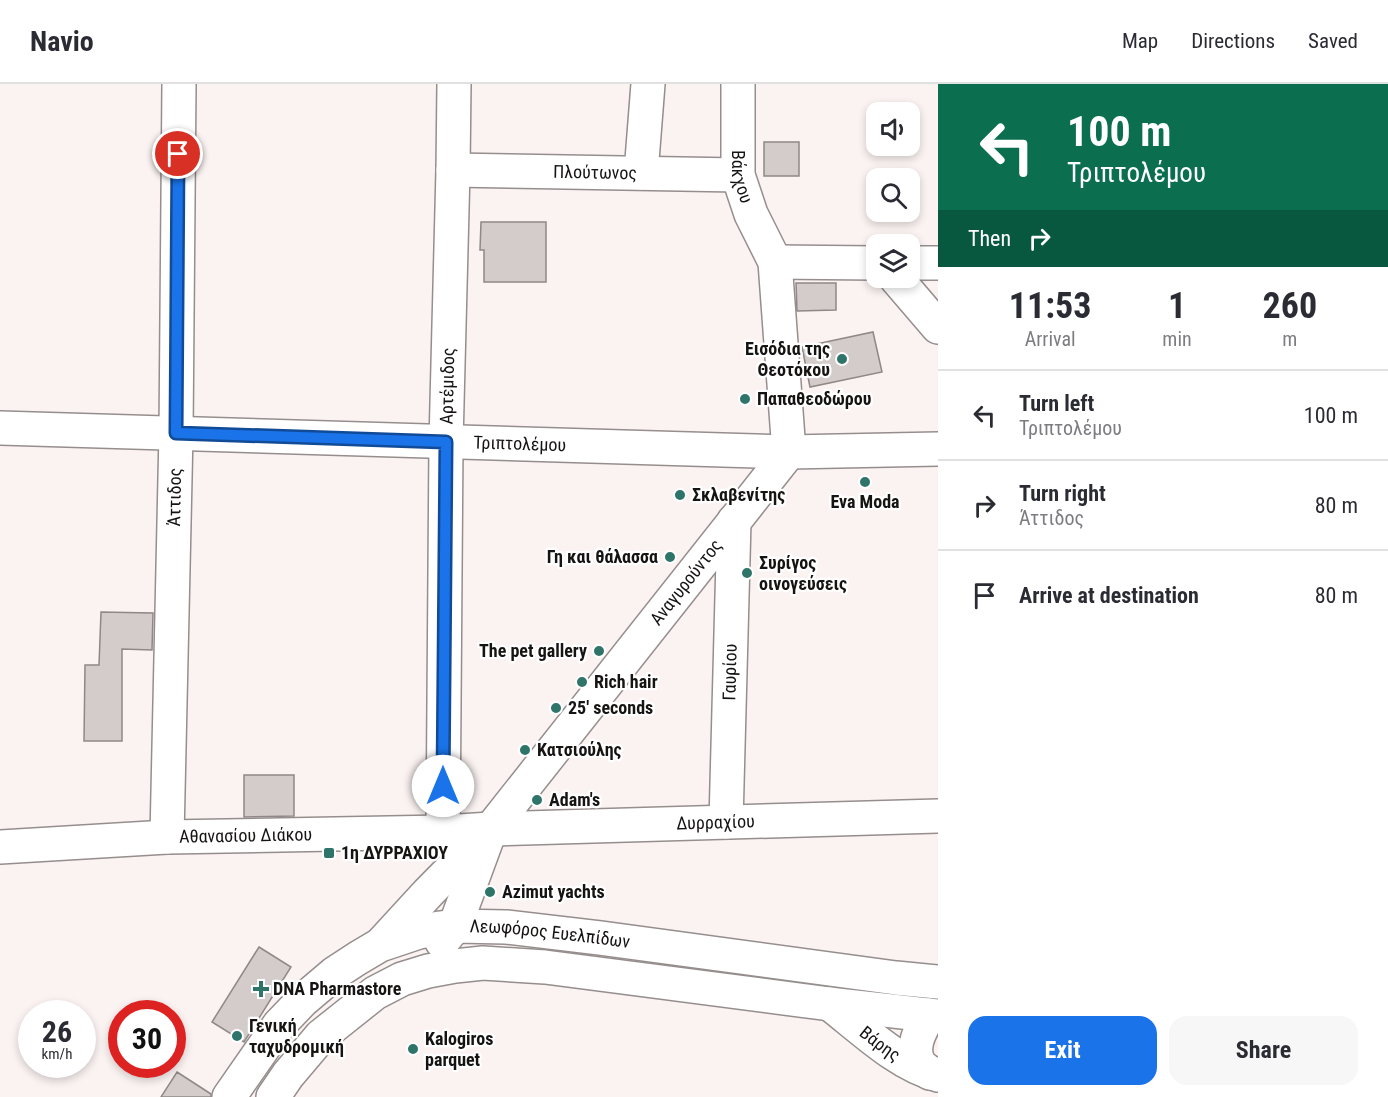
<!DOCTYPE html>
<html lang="en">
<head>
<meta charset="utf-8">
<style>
  body { margin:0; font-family:"Roboto Condensed",sans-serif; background:#f7f7f7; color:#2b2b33; height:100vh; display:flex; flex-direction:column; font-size:22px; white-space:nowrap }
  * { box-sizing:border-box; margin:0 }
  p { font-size:20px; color:#7c7c81 }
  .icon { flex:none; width:33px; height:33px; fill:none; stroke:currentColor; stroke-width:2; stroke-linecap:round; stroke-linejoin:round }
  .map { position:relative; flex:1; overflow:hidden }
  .panel { display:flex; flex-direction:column; background:#fff; width:450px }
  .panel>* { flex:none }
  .top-card { background:#0b6e4f; color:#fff; overflow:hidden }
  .controls { position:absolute; left:866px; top:18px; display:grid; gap:12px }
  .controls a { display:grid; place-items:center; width:54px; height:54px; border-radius:12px; background:#fff; box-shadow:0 3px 9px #0003; font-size:30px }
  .speed { position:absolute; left:18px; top:916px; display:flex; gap:12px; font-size:30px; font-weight:700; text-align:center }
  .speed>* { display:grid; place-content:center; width:78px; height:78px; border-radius:50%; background:#fff; box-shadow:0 3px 9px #0003; line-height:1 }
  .speed small { font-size:15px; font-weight:400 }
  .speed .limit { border:9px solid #d22; background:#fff; color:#111 }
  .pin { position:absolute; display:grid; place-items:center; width:51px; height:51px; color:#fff; margin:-26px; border:3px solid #fff; border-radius:50%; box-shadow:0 2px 6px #0007 }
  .me { position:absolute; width:66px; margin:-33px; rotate:0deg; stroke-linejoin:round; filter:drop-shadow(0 0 4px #0008) }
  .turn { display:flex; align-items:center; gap:21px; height:126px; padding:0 30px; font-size:27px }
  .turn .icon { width:78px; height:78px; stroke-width:2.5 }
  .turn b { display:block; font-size:42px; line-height:51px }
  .then { display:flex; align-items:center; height:57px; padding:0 30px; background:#0003; gap:12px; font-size:22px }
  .eta { display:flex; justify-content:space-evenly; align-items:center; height:102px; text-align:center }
  .eta b { font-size:36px; font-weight:700; line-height:42px }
  .action { display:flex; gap:12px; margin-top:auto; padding:12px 30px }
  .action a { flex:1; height:69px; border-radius:18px; background:#1a73e8; color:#fff; font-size:24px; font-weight:700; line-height:69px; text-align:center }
  .action a+a { background:#f7f7f7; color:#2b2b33 }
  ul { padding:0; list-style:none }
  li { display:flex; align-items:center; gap:18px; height:90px; padding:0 30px; border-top:2px solid #e1e1e2 }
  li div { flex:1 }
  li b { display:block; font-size:22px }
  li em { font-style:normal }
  header { display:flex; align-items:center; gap:36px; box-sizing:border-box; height:84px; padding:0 30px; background:#fff; border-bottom:2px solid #e1e1e2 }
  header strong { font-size:28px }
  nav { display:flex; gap:33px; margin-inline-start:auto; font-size:21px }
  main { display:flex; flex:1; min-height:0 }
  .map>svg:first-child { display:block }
</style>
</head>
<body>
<header>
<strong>Navio</strong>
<nav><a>Map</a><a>Directions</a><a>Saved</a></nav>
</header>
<main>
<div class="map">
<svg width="938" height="1013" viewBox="0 0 938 1013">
  <rect width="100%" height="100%" fill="#fbf3f2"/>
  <path fill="#d3ccca" stroke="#8f8886" stroke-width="1.5" d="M764,58H799V92H764Z
    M481,138H546V198H484V166H480Z
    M796,199H836V226L797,227Z
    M873,248L882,288L810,303L802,263Z
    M101,528L153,529L152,566L122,565V657H84L85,581H99Z
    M244,691H294V732L244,733Z
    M259,863L291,883L244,958L212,938Z
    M177,988L211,1010V1013H161Z"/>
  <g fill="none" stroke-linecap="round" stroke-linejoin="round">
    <defs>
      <g id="minor">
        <path id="s1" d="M453,86L738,91"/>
        <path d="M641,89L648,0"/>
        <path d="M775,178L876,179"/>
        <path d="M909,179H938"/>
        <path d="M896,194L938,243"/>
        <path id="s2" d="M0,344L789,368"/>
        <path id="s3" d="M726,738L734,437"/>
        <path id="s4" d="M443,748L446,358L453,86L454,0"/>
        <path id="s5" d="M167,753L176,349L179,0"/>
        <path id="s6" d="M0,763L167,753L443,748L491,745L938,732"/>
        <path id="s7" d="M830,920C862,945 899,981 938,991"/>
        <path d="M929,931C921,945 910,963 919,979C921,983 927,986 930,989"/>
      </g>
      <g id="major">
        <path id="s8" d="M738,0V91L751,130L775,178L789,368"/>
        <path d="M789,368L938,365"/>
        <path id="s9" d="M383,858L428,809L491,745L789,368"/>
        <path d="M442,858L455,842L487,755"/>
        <path id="s10" d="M229,1013L279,941L302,917L335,889L358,874L380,861L419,848L440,844L455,842L506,843L600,854L896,894L938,898"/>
        <path d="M273,1013L288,991L321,952L375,909L402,895L428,887L455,882L483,879L545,883L830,920L938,932"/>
      </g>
    </defs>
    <use href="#minor" stroke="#958e8d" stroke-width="36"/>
    <use href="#major" stroke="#958e8d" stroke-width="36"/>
    <use href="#minor" stroke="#fff" stroke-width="33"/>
    <use href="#major" stroke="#fff" stroke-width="33"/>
  </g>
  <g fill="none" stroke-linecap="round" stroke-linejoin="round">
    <defs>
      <path id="route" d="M178,70L176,349L446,358L443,702"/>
    </defs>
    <use href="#route" stroke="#114b97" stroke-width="15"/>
    <use href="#route" stroke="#1a73e8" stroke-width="10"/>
  </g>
  <g fill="#2f7469" stroke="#fff" stroke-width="2">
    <circle cx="842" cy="275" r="6"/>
    <circle cx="745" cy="315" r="6"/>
    <circle cx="865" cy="398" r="6"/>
    <circle cx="680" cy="411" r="6"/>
    <circle cx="670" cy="473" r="6"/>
    <circle cx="747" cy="489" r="6"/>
    <circle cx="599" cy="567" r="6"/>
    <circle cx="582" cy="598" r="6"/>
    <circle cx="556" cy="624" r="6"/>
    <circle cx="525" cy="666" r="6"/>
    <circle cx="537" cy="716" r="6"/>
    <rect x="323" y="763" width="12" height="12" rx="3"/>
    <circle cx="490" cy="808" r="6"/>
    <path d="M258 896h6v6h6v6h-6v6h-6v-6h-6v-6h6z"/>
    <circle cx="237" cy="952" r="6"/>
    <circle cx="413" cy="965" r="6"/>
  </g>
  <g text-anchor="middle" stroke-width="4.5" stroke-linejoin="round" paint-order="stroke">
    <g font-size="18" fill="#161313" stroke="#fff">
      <text dy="6" stroke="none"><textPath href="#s1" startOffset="142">Πλούτωνος</textPath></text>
      <text dy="6" stroke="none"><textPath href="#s8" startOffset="93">Βάκχου</textPath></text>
      <text dy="6" stroke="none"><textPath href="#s4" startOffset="446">Αρτέμιδος</textPath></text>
      <text dy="6" stroke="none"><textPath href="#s2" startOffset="520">Τριπτολέμου</textPath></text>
      <text dy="6" stroke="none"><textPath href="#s5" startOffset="340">Άττιδος</textPath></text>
      <text dy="6" stroke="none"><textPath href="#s9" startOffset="471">Αναγυρούντος</textPath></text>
      <text dy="6" stroke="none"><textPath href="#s3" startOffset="150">Γαυρίου</textPath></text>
      <text dy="6" stroke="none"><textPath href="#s6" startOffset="716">Δυρραχίου</textPath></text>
      <text dy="6" stroke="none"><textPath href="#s6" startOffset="246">Αθανασίου Διάκου</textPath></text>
      <text dy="6" stroke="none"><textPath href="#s10" startOffset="390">Λεωφόρος Ευελπίδων</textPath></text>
      <text dy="6" stroke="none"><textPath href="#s7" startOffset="64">Βάρης</textPath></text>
    </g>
    <g font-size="18" font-weight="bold" fill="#161313" stroke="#fff" text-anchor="start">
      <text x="830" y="271" text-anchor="end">Εισόδια της<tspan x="830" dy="21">Θεοτόκου</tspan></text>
      <text x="757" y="321">Παπαθεοδώρου</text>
      <text x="692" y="417">Σκλαβενίτης</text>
      <text x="865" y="424" text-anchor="middle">Eva Moda</text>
      <text x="658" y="479" text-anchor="end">Γη και θάλασσα</text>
      <text x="759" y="485">Συρίγος<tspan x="759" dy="21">οινογεύσεις</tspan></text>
      <text x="587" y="573" text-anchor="end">The pet gallery</text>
      <text x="594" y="604">Rich hair</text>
      <text x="568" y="630">25' seconds</text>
      <text x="537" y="672">Κατσιούλης</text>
      <text x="549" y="722">Adam's</text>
      <text x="341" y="775">1η ΔΥΡΡΑΧΙΟΥ</text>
      <text x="502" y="814">Azimut yachts</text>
      <text x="273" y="911">DNA Pharmastore</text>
      <text x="249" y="948">Γενική<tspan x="249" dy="21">ταχυδρομική</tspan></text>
      <text x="425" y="961">Kalogiros<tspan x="425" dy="21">parquet</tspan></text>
    </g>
  </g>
</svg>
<div class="controls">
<a><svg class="icon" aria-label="sound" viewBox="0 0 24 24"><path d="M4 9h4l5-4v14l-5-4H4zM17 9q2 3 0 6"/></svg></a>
<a><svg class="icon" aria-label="search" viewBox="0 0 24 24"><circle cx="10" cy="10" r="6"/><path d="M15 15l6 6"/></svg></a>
<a><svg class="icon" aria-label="layers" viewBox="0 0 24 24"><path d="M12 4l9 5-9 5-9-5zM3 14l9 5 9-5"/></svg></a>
</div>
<div class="speed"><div>26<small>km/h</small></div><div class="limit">30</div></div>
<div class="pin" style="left:178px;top:70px;background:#d93025"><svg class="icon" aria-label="arrive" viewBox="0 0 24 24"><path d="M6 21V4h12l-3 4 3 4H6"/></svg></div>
<svg class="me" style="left:443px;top:702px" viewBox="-20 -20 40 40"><circle r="19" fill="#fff"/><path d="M0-13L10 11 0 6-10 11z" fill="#1a73e8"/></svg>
</div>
<section class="panel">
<div class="top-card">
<div class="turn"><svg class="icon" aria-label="left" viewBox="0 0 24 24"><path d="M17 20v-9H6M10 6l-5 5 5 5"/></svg><div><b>100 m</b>Τριπτολέμου</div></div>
<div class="then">Then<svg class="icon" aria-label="right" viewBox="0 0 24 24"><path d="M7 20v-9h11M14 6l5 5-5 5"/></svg></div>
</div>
<div class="eta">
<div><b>11:53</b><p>Arrival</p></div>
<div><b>1</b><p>min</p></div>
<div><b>260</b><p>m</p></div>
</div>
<ul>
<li><svg class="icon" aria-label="left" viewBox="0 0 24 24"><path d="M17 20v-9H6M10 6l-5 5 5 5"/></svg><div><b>Turn left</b><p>Τριπτολέμου</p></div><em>100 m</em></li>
<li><svg class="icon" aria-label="right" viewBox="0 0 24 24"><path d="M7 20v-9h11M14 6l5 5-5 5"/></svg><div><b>Turn right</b><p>Άττιδος</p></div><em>80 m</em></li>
<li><svg class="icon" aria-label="arrive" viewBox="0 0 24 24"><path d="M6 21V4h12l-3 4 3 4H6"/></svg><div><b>Arrive at destination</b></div><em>80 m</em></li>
</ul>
<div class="action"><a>Exit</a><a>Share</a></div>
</section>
</main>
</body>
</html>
